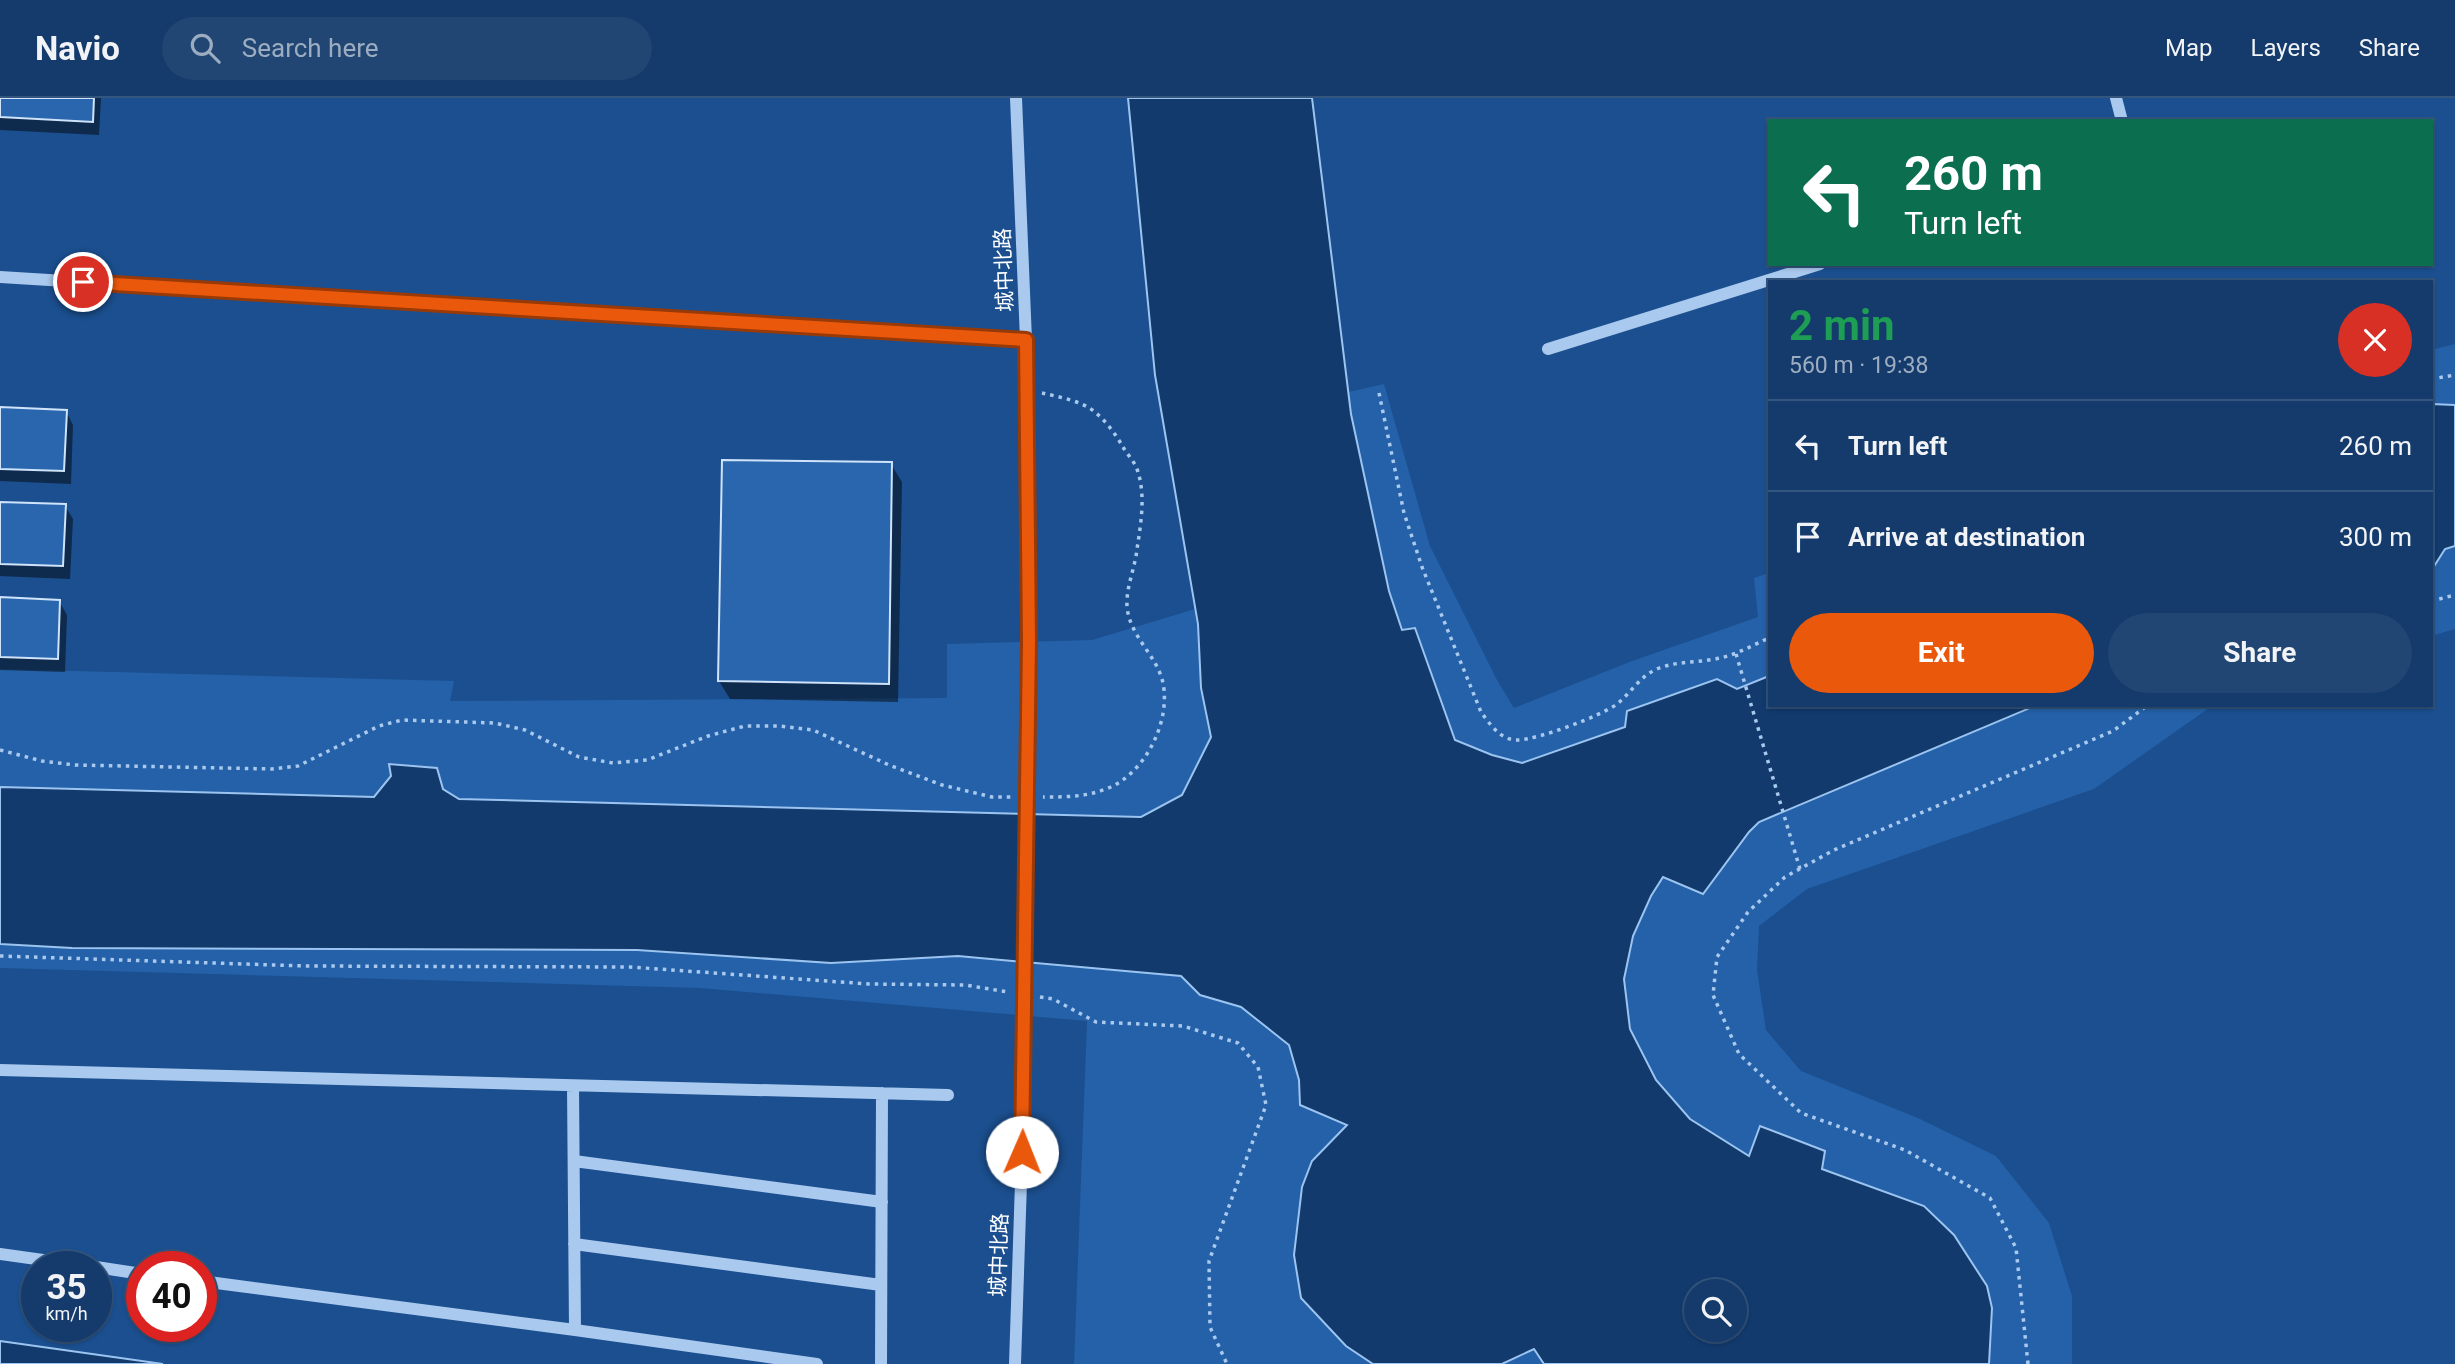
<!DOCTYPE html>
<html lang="en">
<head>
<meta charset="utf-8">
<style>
  body { margin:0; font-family:Roboto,"Noto Sans SC",sans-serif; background:#214673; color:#f1f3f6; height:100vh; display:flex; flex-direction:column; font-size:26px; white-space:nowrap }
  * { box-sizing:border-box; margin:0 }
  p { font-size:23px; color:#9dadc1 }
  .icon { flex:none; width:38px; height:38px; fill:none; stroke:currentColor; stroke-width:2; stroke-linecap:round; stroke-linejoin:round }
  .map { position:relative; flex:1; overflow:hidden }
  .details { position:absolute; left:1768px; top:182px; width:665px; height:427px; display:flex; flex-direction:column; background:#143b6b; border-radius:0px; box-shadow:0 2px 5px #0004,0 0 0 2px #33557e }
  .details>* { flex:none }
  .top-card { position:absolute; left:1768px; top:21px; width:665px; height:147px; border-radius:0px; box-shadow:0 2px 5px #0004,0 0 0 2px #33557e; background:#0b6e4f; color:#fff; overflow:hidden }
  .controls { position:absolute; left:1684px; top:1181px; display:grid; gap:14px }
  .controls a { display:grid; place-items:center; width:63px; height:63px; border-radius:50%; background:#143b6b; box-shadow:0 2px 5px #0004,0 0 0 2px #33557e; font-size:35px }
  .speed { position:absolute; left:21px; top:1153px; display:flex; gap:14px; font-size:35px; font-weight:700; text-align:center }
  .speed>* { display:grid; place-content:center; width:91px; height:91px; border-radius:50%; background:#143b6b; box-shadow:0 2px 5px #0004,0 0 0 2px #33557e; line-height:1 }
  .speed small { font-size:18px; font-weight:400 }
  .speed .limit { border:10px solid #d22; background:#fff; color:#111 }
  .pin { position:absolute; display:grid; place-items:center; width:60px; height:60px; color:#fff; margin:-30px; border:4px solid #fff; border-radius:50%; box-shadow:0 2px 7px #0007 }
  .me { position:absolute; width:77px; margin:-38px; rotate:1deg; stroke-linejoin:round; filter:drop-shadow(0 0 5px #0008) }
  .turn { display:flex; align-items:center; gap:24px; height:147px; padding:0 21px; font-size:32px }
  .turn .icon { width:91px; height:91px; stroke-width:2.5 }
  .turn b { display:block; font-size:49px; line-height:60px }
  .round { display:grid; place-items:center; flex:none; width:74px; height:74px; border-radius:37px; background:#214673 }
  .head { display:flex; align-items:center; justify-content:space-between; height:119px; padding:0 21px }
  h1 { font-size:42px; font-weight:700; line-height:52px; color:#1e9e55 }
  .cta { display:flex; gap:14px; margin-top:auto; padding:14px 21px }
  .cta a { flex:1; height:80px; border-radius:42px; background:#ea580c; color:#fff; font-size:28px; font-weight:700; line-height:80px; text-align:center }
  .cta a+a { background:#214673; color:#f1f3f6 }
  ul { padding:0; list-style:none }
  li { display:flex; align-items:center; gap:21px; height:91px; padding:0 21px; border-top:2px solid #33557e }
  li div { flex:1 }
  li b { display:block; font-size:26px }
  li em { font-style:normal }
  header { display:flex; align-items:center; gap:42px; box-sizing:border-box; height:98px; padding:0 35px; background:#143b6b; border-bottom:2px solid #33557e }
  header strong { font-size:33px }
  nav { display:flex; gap:38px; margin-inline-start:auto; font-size:24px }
  .search { width:490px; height:63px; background:#214673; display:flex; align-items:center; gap:18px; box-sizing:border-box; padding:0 24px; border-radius:38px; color:#9dadc1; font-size:26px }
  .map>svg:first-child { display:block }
</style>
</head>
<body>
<header>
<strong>Navio</strong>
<div class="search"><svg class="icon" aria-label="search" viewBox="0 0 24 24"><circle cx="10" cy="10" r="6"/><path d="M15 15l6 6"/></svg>Search here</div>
<nav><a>Map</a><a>Layers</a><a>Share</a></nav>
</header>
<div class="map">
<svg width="2455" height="1266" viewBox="0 0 2455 1266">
  <rect width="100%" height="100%" fill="#1b4f8f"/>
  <path fill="#2461a8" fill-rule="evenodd" d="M2455,246V531L2431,538V252Z
    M1384,286L1430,448L1497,582L1514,610L1632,563L1758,519L1754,480L1769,475V607H2218L2209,610L2094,691L1807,791L1759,828L1757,872L1766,932L1801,973L1918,1020L1996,1058L2049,1125L2072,1198V1266H1074L1087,923L700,890L0,870V571L454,583L450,603L947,600V546L1092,542L1195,511L1164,335ZM1696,1194H1734V1232H1696Z"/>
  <path fill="#123a6d" stroke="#9cc4f0" stroke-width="2" fill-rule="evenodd" d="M1128,0H1312L1351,316L1389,493L1402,532L1415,530L1455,642L1492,657L1522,665L1625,629L1627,613L1717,581L1737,591L1769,578V607H2037L1759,724L1749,734L1703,796L1663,779L1651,798L1633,838L1624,881L1630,931L1656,982L1690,1021L1749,1058L1760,1028L1825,1053L1822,1071L1924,1108L1954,1137L1987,1188L1992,1210L1989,1266H1544L1534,1251L1502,1266H1373L1346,1248L1301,1200L1294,1157L1302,1089L1312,1063L1347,1027L1300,1007L1299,982L1289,947L1241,909L1200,897L1181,878L958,858L831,865L637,852L72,850L0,846V689L374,699L391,678L389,666L437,670L443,691L459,701L1141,719L1182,697L1211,639L1201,590L1198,526L1155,277ZM1696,1194H1734V1232H1696Z
    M2431,306L2455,307V448L2445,451L2431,473Z
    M0,1243L163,1266H0Z"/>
  <path fill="#0007" d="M0,0H101L99,37L0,32Z
    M0,311L66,313L73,327L71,386L0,383Z
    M891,366L902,384L898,604L730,601L719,583Z
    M0,405L65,408L73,421L70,481L0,478Z
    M0,501L59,503L67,517L65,574L0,572Z"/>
  <path fill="#2a66ad" stroke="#cfe3fa" stroke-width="2" d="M0,0H94L93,24L0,19Z
    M0,309L67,312L64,373L0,371Z
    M722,362L892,364L889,586L718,583Z
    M0,404L66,406L63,468L0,466Z
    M0,499L60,502L58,561L0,559Z"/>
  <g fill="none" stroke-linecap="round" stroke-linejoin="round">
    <path stroke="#a9c9ee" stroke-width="3.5" stroke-dasharray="3.5 5" stroke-linecap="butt" d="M2431,281L2455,277
      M1042,295C1059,299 1083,303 1096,315C1107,324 1116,337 1123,349C1127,356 1134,363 1137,371C1146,396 1141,425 1137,451C1135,470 1126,489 1127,508C1129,538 1157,557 1163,585C1171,625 1144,677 1106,691C1085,699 1066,699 1043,699
      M1379,295L1404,415L1422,469L1481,614C1490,626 1500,642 1517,642C1537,642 1601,618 1617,606C1631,595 1640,578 1657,571C1676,563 1695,565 1715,561C1734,558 1751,548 1769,540
      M2431,503L2455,497
      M1736,556L1800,771
      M0,652L42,663L75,667L272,671L298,668L379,628L402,622L495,625L525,632L579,659L613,665L647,662L708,638L745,628H779L813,632L889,667L942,687L992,699H1011
      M0,858L305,868L630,869L869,886L965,887L1008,894
      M1040,899L1053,901L1096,924L1183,928L1238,945L1258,969L1266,1007L1209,1163L1210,1229L1227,1266
      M2028,1266L2016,1150L1990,1100L1905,1052L1801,1015L1739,956L1713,897L1717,859L1748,814L1785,779L1834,752L2113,633L2148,607"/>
    <path stroke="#a9c9ee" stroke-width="12" d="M1016,0L1026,242L1029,544
      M2116,0L2122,23
      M0,179L1026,242
      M1548,251L1820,166
      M0,972L948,997
      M573,988L575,1232
      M574,1063L882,1104
      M574,1146L881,1187
      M0,1156L93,1169
      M96,1169L142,1176
      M201,1183L575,1232L817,1266
      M881,1266L882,995
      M1015,1266L1022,1054"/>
    <path stroke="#a9c9ee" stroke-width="12" d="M1022,1054L1029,544"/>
  </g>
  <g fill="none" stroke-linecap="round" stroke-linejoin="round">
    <defs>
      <path id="route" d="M83,184L1026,242L1029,544L1022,1054"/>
    </defs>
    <use href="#route" stroke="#983908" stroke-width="18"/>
    <use href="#route" stroke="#ea580c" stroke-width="12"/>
  </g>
  <g text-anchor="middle" stroke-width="7" stroke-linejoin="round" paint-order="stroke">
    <g font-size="21" fill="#fff" stroke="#1b4f8f">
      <text transform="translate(1004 172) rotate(-92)" y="7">城中北路</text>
      <text transform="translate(999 1157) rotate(-88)" y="7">城中北路</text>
    </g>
  </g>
</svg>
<div class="controls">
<a><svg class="icon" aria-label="search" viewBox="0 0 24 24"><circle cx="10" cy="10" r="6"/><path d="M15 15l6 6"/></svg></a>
</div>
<div class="speed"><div>35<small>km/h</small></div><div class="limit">40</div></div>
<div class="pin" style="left:83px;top:184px;background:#d93025"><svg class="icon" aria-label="arrive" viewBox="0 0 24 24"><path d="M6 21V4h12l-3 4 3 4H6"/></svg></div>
<svg class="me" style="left:1022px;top:1054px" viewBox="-20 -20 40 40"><circle r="19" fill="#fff"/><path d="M0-13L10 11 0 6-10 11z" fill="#ea580c"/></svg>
<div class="top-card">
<div class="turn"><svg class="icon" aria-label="left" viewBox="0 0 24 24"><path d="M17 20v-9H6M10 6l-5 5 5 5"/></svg><div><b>260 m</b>Turn left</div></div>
</div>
<section class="details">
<div class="head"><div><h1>2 min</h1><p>560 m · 19:38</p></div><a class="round" style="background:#d93025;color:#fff"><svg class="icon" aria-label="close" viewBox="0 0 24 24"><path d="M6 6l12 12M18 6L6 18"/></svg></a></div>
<ul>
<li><svg class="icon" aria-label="left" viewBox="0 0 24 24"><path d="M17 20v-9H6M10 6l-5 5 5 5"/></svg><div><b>Turn left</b></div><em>260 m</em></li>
<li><svg class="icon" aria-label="arrive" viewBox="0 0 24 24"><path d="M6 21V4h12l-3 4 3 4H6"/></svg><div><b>Arrive at destination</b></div><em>300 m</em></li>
</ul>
<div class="cta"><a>Exit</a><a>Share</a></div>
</section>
</div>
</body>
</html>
